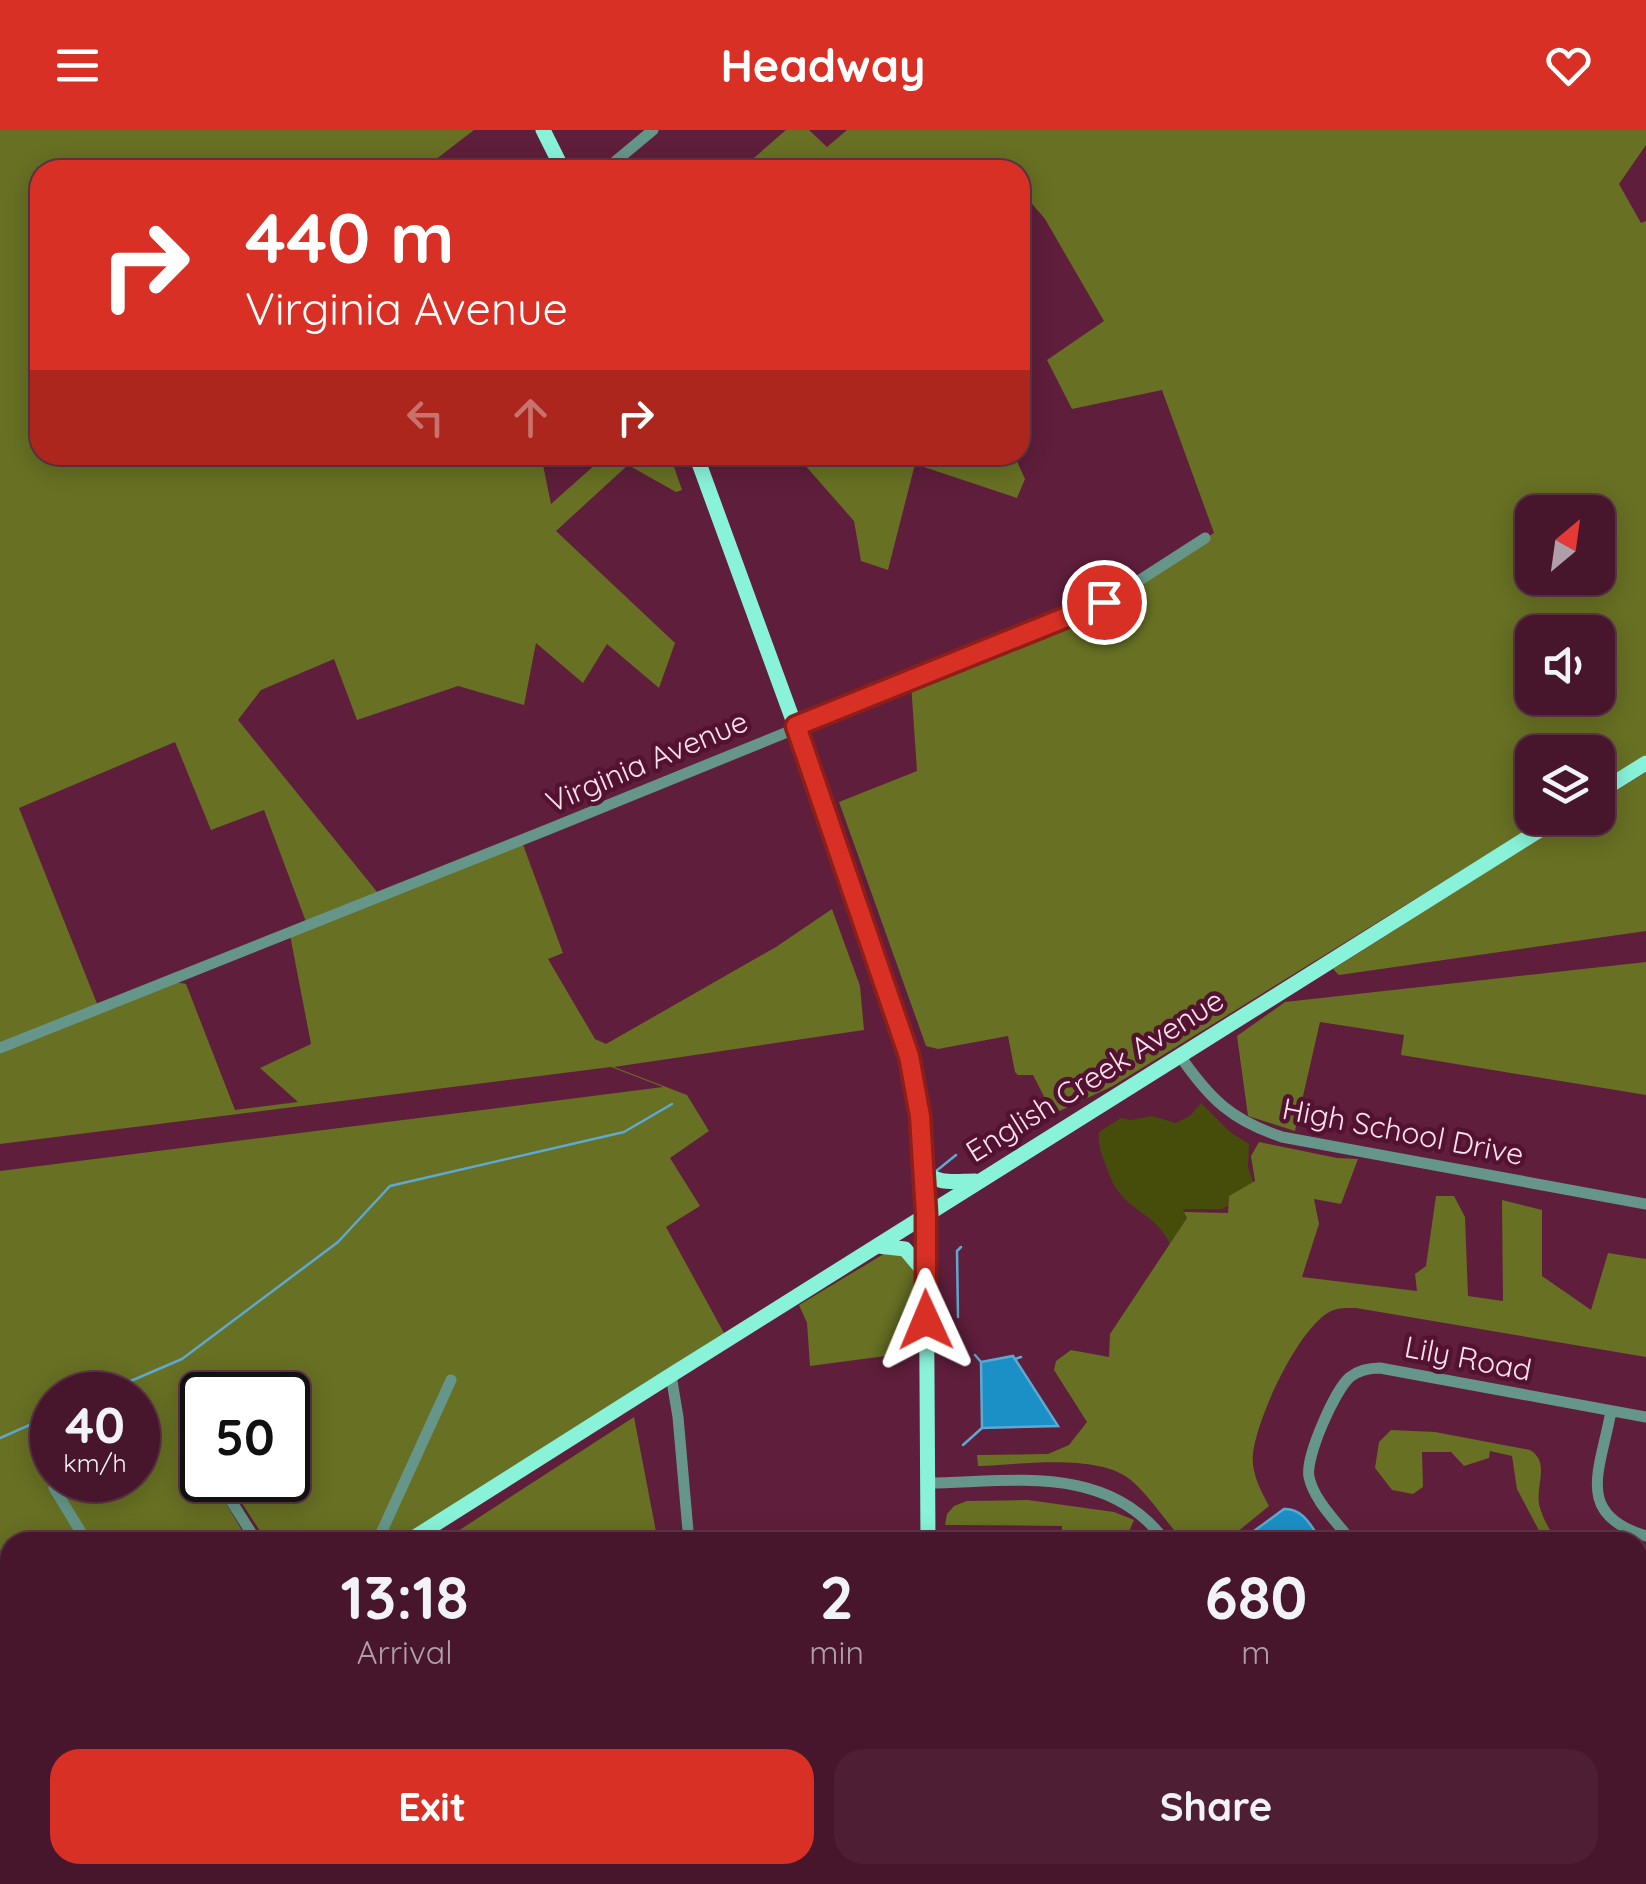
<!DOCTYPE html>
<html lang="en">
<head>
<meta charset="utf-8">
<style>
  body { margin:0; font-family:Quicksand,sans-serif; background:#4e1f34; color:#f1f3f6; height:100vh; display:flex; flex-direction:column; font-size:38px; white-space:nowrap }
  * { box-sizing:border-box; margin:0 }
  p { font-size:32px; color:#b09fa9 }
  .icon { flex:none; width:55px; height:55px; fill:none; stroke:currentColor; stroke-width:2; stroke-linecap:round; stroke-linejoin:round }
  .map { position:relative; flex:1; overflow:hidden }
  .details { position:absolute; left:0px; top:1402px; width:1648px; height:352px; display:flex; flex-direction:column; background:#47162c; border-radius:30px 30px 0 0; box-shadow:0 5px 25px #0003,0 0 0 2px #5f3548 }
  .details>* { flex:none }
  .top-card { position:absolute; left:30px; top:30px; width:1000px; height:305px; border-radius:30px; box-shadow:0 5px 25px #0003,0 0 0 2px #5f3548; background:#d93025; color:#fff; overflow:hidden }
  .needle { width:65px; rotate:29deg }
  .buttons { position:absolute; left:1515px; top:365px; display:grid; gap:20px }
  .buttons a { display:grid; place-items:center; width:100px; height:100px; border-radius:20px; background:#47162c; box-shadow:0 5px 25px #0003,0 0 0 2px #5f3548; font-size:50px }
  .speed { position:absolute; left:30px; top:1242px; display:flex; gap:20px; font-size:50px; font-weight:700; text-align:center }
  .speed>* { display:grid; place-content:center; width:130px; height:130px; border-radius:50%; background:#47162c; box-shadow:0 5px 25px #0003,0 0 0 2px #5f3548; line-height:1 }
  .speed small { font-size:25px; font-weight:400 }
  .speed .limit { border:5px solid #111; border-radius:15px; background:#fff; color:#111 }
  .pin { position:absolute; display:grid; place-items:center; width:85px; height:85px; color:#fff; margin:-42px; border:5px solid #fff; border-radius:50%; box-shadow:0 2px 10px #0007 }
  .me { position:absolute; width:110px; margin:-55px; rotate:359deg; stroke-linejoin:round; filter:drop-shadow(0 0 8px #0008) }
  .turn { display:flex; align-items:center; gap:35px; height:210px; padding:0 50px; font-size:45px }
  .turn .icon { width:130px; height:130px; stroke-width:2.5 }
  .turn b { display:block; font-size:70px; line-height:85px }
  .lanes { display:flex; align-items:center; height:95px; padding:0 50px; background:#0003; justify-content:center; gap:50px; direction:ltr }
  .lanes .off { opacity:.35 }
  .eta { display:flex; justify-content:space-evenly; align-items:center; height:170px; text-align:center }
  .eta b { font-size:60px; font-weight:700; line-height:70px }
  .cta { display:flex; gap:20px; margin-top:auto; padding:20px 50px }
  .cta a { flex:1; height:115px; border-radius:30px; background:#d93025; color:#fff; font-size:40px; font-weight:700; line-height:115px; text-align:center }
  .cta a+a { background:#4e1f34; color:#f1f3f6 }
  header { display:flex; justify-content:space-between; align-items:center; height:130px; padding:0 50px; background:#d93025; color:#fff; font-size:45px; font-weight:700 }
  .map>svg:first-child { display:block }
</style>
</head>
<body>
<header><svg class="icon" aria-label="menu" viewBox="0 0 24 24"><path d="M4 6h16M4 12h16M4 18h16"/></svg>Headway<svg class="icon" aria-label="heart" viewBox="0 0 24 24"><path d="M12 20l-8-8c-3-5 5-10 8-4 3-6 11-1 8 4z"/></svg></header>
<div class="map">
<svg width="1646" height="1754" viewBox="0 0 1646 1754">
  <rect width="100%" height="100%" fill="#5f1e3b"/>
  <path fill="#464d0a" d="M1201,973L1230,1002L1249,1014L1248,1037L1253,1052C1249,1061 1236,1062 1228,1070L1229,1075L1222,1079H1183L1187,1088L1170,1114C1154,1079 1121,1082 1108,1041C1103,1026 1098,1020 1099,1002L1121,988L1131,990L1152,986L1176,993L1190,986Z"/>
  <path fill="#677023" fill-rule="evenodd" d="M0,0H474L422,40H40V325H541L551,374L606,325H670L682,360L676,362L628,335L556,401L675,513L659,558L607,514L583,553L536,513L524,575L458,556L357,590L334,529L261,560L238,590L382,768L522,712L563,823L548,829L595,909L606,914L776,817L832,779L860,856L864,900L614,937L687,965L709,1001L670,1028L700,1076L666,1097L724,1203L394,1412H267L227,1350H288V1265H202V1312L194,1299L184,1303L202,1334V1350H212L249,1412H10V1550L0,1547V1041L663,957L611,937L0,1014ZM175,612L211,700L264,680L308,797L290,805L311,914L260,938L298,972L235,980L186,854L175,852L100,881L19,678ZM52,1265H138V1350H52Z
    M786,0H809L827,17L847,0H1646V15L1619,54L1641,93L1646,91V625L1598,655V622H1532V688H1546L1113,956L1053,984L1033,945H1018L1015,942L1008,906L938,919L926,916L839,672L917,641L911,553L1102,472L1214,403L1162,260L1072,279L1047,230L1104,191L1045,89L1020,60V40H983L970,35L969,40H740ZM1532,382H1598V448H1532ZM1532,502H1598V568H1532Z
    M796,325H1014L1025,349L1017,368L915,334L888,440L861,431L854,391Z
    M1646,642V801L1339,845L1333,839L1572,688H1598V672Z
    M1646,832V965L1401,925L1404,905L1320,892L1295,1001L1248,986L1237,906L1285,872Z
    M1259,1012L1337,1028L1358,1029L1341,1074L1314,1069L1319,1094L1302,1147L1417,1161L1415,1144L1426,1136L1436,1066H1454L1465,1087L1468,1166L1503,1171L1502,1070L1542,1080V1146L1591,1180L1608,1123L1646,1129V1227L1356,1178C1345,1178 1336,1177 1326,1184C1295,1206 1258,1286 1253,1323C1251,1343 1260,1359 1269,1376L1225,1412H1184C1167,1393 1152,1369 1133,1352C1101,1322 1019,1335 978,1336L977,1325L1048,1324L1069,1315L1087,1292L1054,1240L1056,1231L1071,1220L1109,1227L1110,1204L1187,1088L1184,1082L1228,1083L1229,1066L1255,1051L1251,1026Z
    M887,1122L900,1123L914,1137L916,1222L810,1236L807,1193L799,1175Z
    M634,1287L658,1412H441Z
    M1391,1300L1435,1302L1530,1320C1550,1332 1536,1354 1539,1374C1542,1388 1550,1400 1557,1412H1545L1517,1359L1512,1326L1490,1321L1489,1328L1464,1336L1451,1322H1422L1423,1357L1413,1364L1392,1360L1375,1338L1379,1312Z
    M1028,1370L1114,1382L1134,1390L1128,1404L1118,1412H1062V1396L945,1395L947,1384L954,1376L967,1371Z
    M10,1739V1745H200L196,1754H0V1746Z
    M1038,1745H1358L1363,1754H1038Z
    M1407,1745H1575L1568,1754H1412Z"/>
  <path fill="#1b90c6" stroke="#5ea9d1" stroke-width="2.5" d="M1013,1226L1015,1229L1058,1296L982,1298L981,1232Z
    M1284,1379C1304,1378 1312,1398 1322,1412H1239Z"/>
  <g fill="none" stroke-linecap="round" stroke-linejoin="round">
    <path stroke="#5ea9d1" stroke-width="2.5" d="M935,1042L956,1025
      M958,1187L957,1121L961,1117
      M975,1225L981,1232
      M1015,1229L1021,1227
      M98,1265L182,1229L338,1112L390,1056L624,1002L672,974
      M0,1308L52,1285
      M963,1315L982,1298"/>
    <path stroke="#659689" stroke-width="11" d="M605,40L653,0
      M0,918C361,776 721,630 1080,483L1104,473L1205,408
      M1180,926C1210,969 1231,990 1282,1007L1646,1074
      M671,1245L678,1287L689,1412
      M1611,1281C1601,1339 1573,1384 1646,1406
      M189,1303L202,1325
      M218,1350L257,1412
      M928,1353C1015,1352 1108,1333 1166,1412
      M54,1358L87,1412
      M377,1412L451,1250
      M1352,1412C1338,1393 1314,1371 1309,1347C1305,1327 1335,1260 1350,1247C1359,1240 1369,1238 1380,1238L1646,1287
      M1638,1555L1646,1533
      M1638,1624L1646,1626
      M393,1745L394,1754
      M663,1745V1754
      M1386,1745L1390,1754"/>
    <path stroke="#88f3d8" stroke-width="15" d="M543,0L563,40
      M696,325L832,697L909,926L920,985L926,1084L928,1412
      M1598,663L1646,633
      M923,1039C936,1056 956,1051 975,1051
      M878,1116L905,1119L926,1144
      M407,1412C790,1169 1175,929 1559,688
      M0,1669L10,1663
      M933,1745V1754"/>
  </g>
  <g fill="none" stroke-linecap="round" stroke-linejoin="round">
    <defs>
      <path id="route" d="M926,1190V1084L920,986L909,926L796,596L1104,472"/>
    </defs>
    <use href="#route" stroke="#8d1f18" stroke-width="25"/>
    <use href="#route" stroke="#d93025" stroke-width="18"/>
  </g>
  <g text-anchor="middle" stroke-width="9" stroke-linejoin="round" paint-order="stroke">
    <g font-size="30" fill="#fce2eb" stroke="#531231">
      <text transform="translate(647 632) rotate(-23)" y="10">Virginia Avenue</text>
      <text transform="translate(1095 946) rotate(-32)" y="10">English Creek Avenue</text>
      <text transform="translate(1403 1002) rotate(11)" y="10">High School Drive</text>
      <text transform="translate(1468 1229) rotate(11)" y="10">Lily Road</text>
    </g>
  </g>
</svg>
<div class="buttons">
<a><svg class="needle" viewBox="-14 -14 28 28"><path d="M0-13l5 13h-10z" fill="#e53935"/><path d="M0 13l5-13h-10z" fill="#b09fa9"/></svg></a>
<a><svg class="icon" aria-label="sound" viewBox="0 0 24 24"><path d="M4 9h4l5-4v14l-5-4H4zM17 9q2 3 0 6"/></svg></a>
<a><svg class="icon" aria-label="layers" viewBox="0 0 24 24"><path d="M12 4l9 5-9 5-9-5zM3 14l9 5 9-5"/></svg></a>
</div>
<div class="speed"><div>40<small>km/h</small></div><div class="limit">50</div></div>
<div class="pin" style="left:1104px;top:472px;background:#d93025"><svg class="icon" aria-label="arrive" viewBox="0 0 24 24"><path d="M6 21V4h12l-3 4 3 4H6"/></svg></div>
<svg class="me" style="left:926px;top:1190px" viewBox="-20 -20 40 40"><path d="M0-17L14 15 0 8-14 15z" fill="#d93025" stroke="#fff" stroke-width="4"/></svg>
<div class="top-card">
<div class="turn"><svg class="icon" aria-label="right" viewBox="0 0 24 24"><path d="M7 20v-9h11M14 6l5 5-5 5"/></svg><div><b>440 m</b>Virginia Avenue</div></div>
<div class="lanes"><svg class="icon off" aria-label="left" viewBox="0 0 24 24"><path d="M17 20v-9H6M10 6l-5 5 5 5"/></svg><svg class="icon off" aria-label="ahead" viewBox="0 0 24 24"><path d="M12 20V5M6 11l6-6 6 6"/></svg><svg class="icon" aria-label="right" viewBox="0 0 24 24"><path d="M7 20v-9h11M14 6l5 5-5 5"/></svg></div>
</div>
<section class="details">
<div class="eta">
<div><b>13:18</b><p>Arrival</p></div>
<div><b>2</b><p>min</p></div>
<div><b>680</b><p>m</p></div>
</div>
<div class="cta"><a>Exit</a><a>Share</a></div>
</section>
</div>
</body>
</html>
